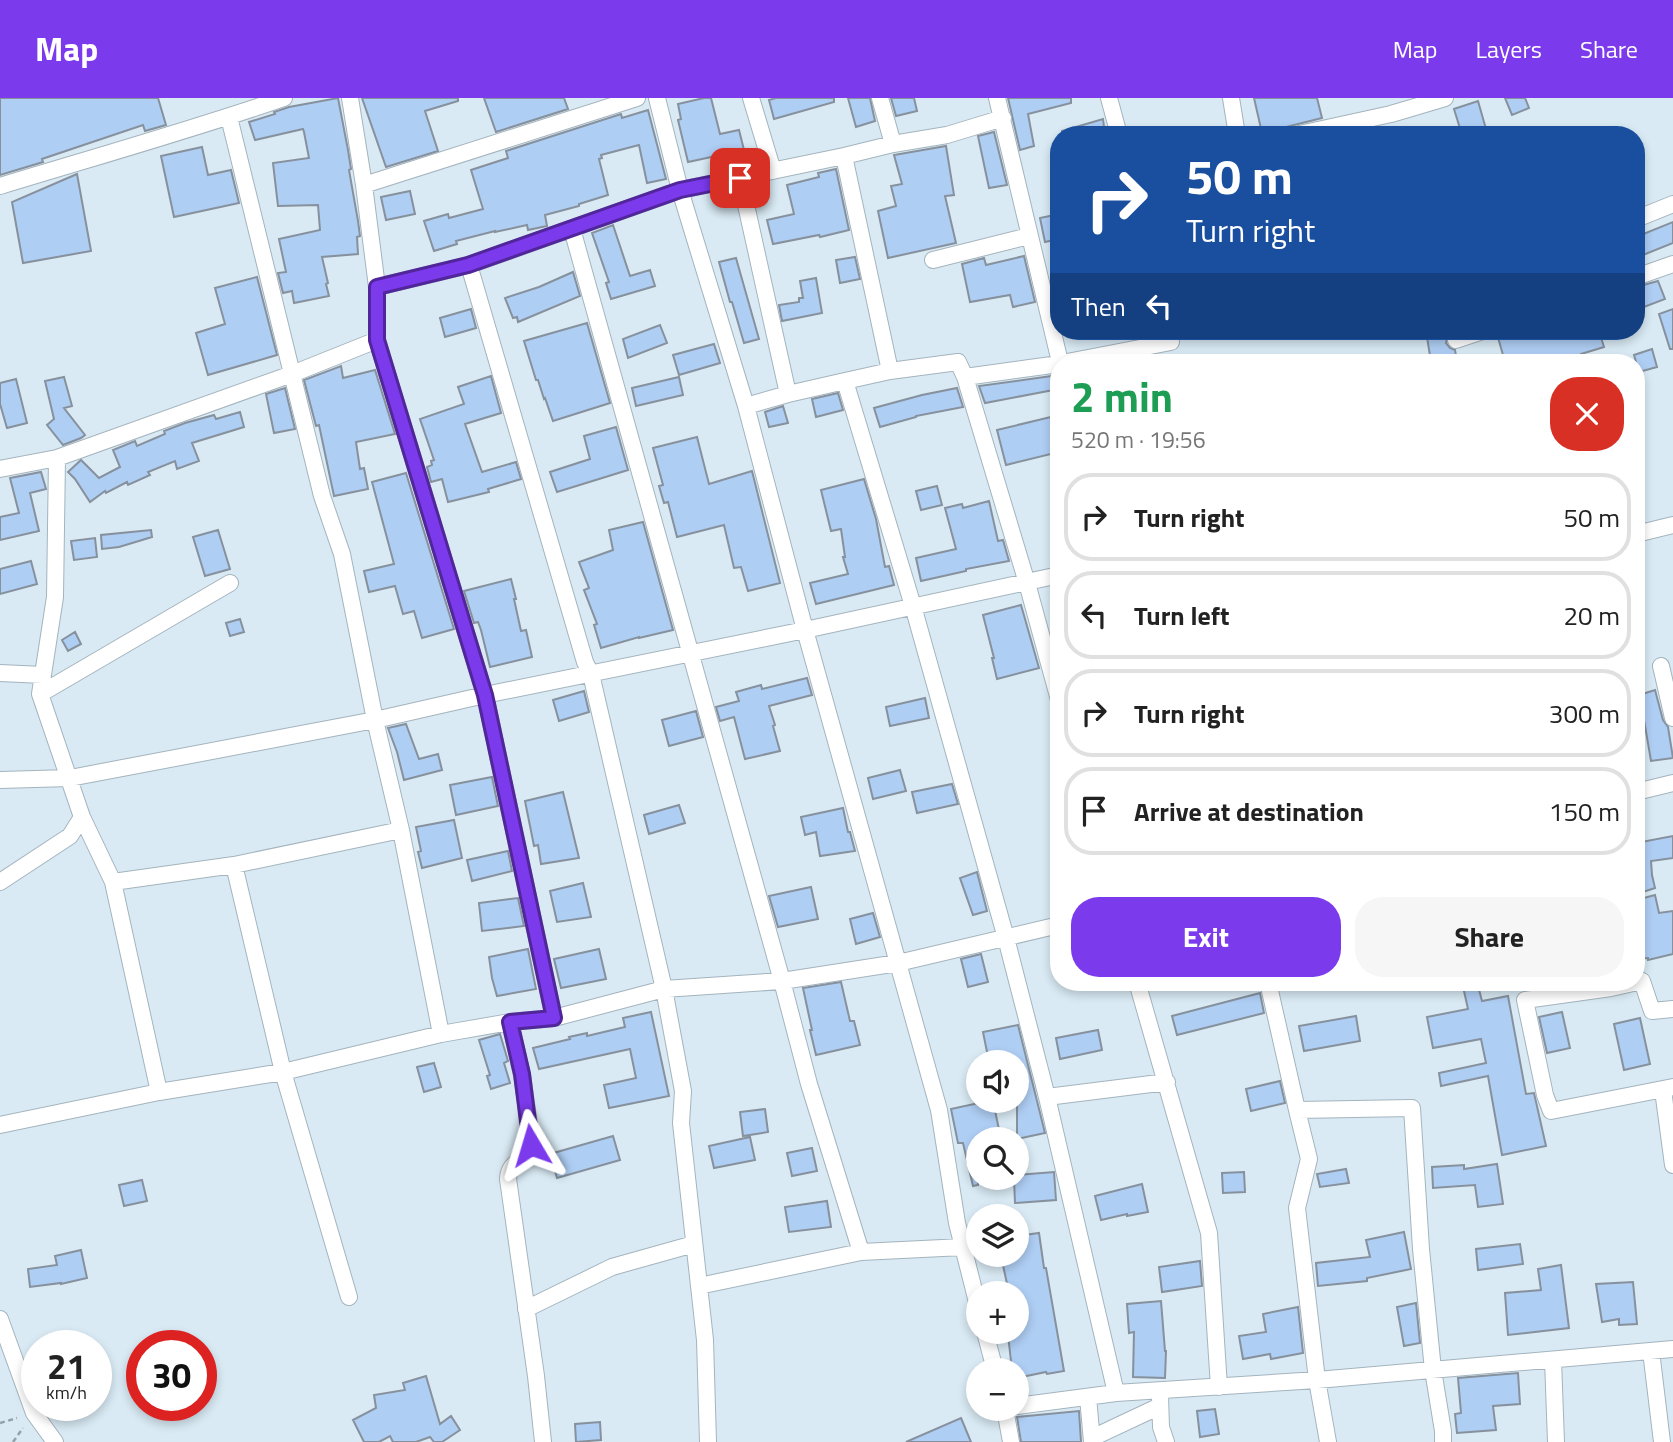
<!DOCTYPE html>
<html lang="en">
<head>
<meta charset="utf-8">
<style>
  body { margin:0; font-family:"Titillium Web",sans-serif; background:#f6f6f6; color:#222; height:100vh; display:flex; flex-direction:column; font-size:26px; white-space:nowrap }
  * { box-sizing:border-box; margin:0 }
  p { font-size:23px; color:#767676 }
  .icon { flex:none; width:38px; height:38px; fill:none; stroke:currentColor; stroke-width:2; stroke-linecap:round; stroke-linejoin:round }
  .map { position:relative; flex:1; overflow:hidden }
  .panel { position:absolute; left:1050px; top:256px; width:595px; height:637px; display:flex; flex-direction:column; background:#fff; border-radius:28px; box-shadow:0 4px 10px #0003 }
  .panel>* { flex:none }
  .top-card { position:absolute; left:1050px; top:28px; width:595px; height:214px; border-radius:28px; box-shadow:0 4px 10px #0003; background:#1a4fa0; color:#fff; overflow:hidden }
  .buttons { position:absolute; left:966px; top:952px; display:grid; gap:14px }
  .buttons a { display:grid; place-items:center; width:63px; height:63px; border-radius:50%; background:#fff; box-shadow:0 4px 10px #0003; font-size:35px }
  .speed { position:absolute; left:21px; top:1232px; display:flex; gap:14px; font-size:35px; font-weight:700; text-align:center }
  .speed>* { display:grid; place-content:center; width:91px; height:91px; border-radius:50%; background:#fff; box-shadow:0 4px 10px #0003; line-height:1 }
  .speed small { font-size:18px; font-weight:400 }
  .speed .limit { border:10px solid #d22; background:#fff; color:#111 }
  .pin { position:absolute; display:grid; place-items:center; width:60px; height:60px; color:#fff; margin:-30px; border-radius:14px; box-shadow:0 4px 10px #0006 }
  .me { position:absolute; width:77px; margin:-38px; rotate:353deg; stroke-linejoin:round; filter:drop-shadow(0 0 5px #0008) }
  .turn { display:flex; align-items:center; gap:24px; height:147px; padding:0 21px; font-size:32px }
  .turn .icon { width:91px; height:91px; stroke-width:2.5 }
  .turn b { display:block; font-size:49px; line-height:60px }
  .then { display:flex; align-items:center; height:66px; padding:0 21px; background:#0003; gap:14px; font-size:26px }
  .round { display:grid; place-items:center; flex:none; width:74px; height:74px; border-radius:28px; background:#f6f6f6 }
  .summary { display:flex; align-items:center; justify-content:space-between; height:119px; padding:0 21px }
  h1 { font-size:42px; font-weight:700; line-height:52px; color:#1e9e55 }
  .cta { display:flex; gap:14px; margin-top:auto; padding:14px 21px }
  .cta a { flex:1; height:80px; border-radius:28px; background:#7c3aed; color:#fff; font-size:28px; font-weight:700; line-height:80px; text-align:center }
  .cta a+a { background:#f6f6f6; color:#222 }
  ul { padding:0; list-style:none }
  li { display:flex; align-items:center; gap:21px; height:88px; margin:0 14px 10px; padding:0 7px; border:4px solid #e0e0e0; border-radius:28px }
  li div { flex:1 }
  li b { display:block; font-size:26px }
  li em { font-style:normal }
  header { display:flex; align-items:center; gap:42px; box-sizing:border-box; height:98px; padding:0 35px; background:#7c3aed; color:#fff }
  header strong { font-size:33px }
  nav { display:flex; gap:38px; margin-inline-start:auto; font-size:24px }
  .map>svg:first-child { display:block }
</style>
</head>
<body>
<header>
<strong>Map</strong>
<nav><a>Map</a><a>Layers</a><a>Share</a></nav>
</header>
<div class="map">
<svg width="1673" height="1344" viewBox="0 0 1673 1344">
  <rect width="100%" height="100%" fill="#d9eaf4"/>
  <path fill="#afcef4" stroke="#86919d" stroke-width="2" d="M0,0H158L166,27L145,33L143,27L42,61L43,64L0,77Z
    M338,0L348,52L351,71L349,72L358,123L360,138L357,139L358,156L322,159L328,185L326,186L329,198L294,205L292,193L283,195L278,175L286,174L279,141L320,132L318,107L278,108L273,65L309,60L304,34L303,31L255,42L249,24L275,16L274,14L289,9Z
    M362,0H458V3L425,13L438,53L386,69Z
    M484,0H564L568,11L496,34Z
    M704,0H711L720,36L739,32L744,52L688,64L678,22L681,21L678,6Z
    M776,0H834V4L774,21L769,2Z
    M848,0H870L875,23L856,29Z
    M891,0H914L917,13L896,18Z
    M1008,0H1071V5L1028,16L1034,48L1020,52Z
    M1254,0H1317L1322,20L1262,35Z
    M1505,0H1525L1529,10L1512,17Z
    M1478,3L1486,31L1462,37L1454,11Z
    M648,12L666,81L647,85L639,47L601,57L602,60L599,61L608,97L579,106V108L545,117L547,128L528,132L527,127L495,134V133L456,143L457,146L434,153L424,123L448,116L449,120L483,111L471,72L508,60L506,53L621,16L622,20Z
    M1103,21L1105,37H1062V33Z
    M994,34L1007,87L989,90L978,38Z
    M946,48L954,97L945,98L956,145L888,160L878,113L896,108L891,88L902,86L894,57Z
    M202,49L208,77L231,72L239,105L174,119L161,58Z
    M836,71L849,132L820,139L819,137L773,146L767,122L794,116L787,87L819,79L818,75Z
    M77,76L91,153L23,165L12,104Z
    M410,93L415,116L386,122L381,99Z
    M1059,116V141L1045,144L1040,120Z
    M1673,124V145L1643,157L1642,155L1636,157V139Z
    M613,127L630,178L650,172L655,188L611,201L606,185L609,184L592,135Z
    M1024,158L1035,204L1013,209L1010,197L970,204L962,166L984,160L986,167Z
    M855,159L860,181L840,185L836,162Z
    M736,160L759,241L744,245L732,204H730L719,164Z
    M573,174L580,198L518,224L517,219L513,220L505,200L539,189Z
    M257,179L277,257L208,277L196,235L225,226L215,190Z
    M816,180L822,215L782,223L779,207L799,204V200H803L800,183Z
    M1658,183L1665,201L1636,212V189Z
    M471,211L476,230L445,239L440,220Z
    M1673,211V251H1670L1659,216Z
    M587,225L610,305L553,323L545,300L544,301L538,282H536L524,243Z
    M660,227L667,245L628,260L623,241Z
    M1509,233H1599L1604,249L1581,256L1582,260L1567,264H1505L1497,236Z
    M1448,236L1446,245L1450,250L1455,252L1457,264H1431L1427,239Z
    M714,246L720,265L679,277L673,257Z
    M1652,251L1657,269L1639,274L1634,257Z
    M341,268L343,280L375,272L395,336L356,344L360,371L364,370L368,391L334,398L319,327L316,328L304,282Z
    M1059,277V291L985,305L979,288Z
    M491,278L501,315L465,326L482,374L516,364L521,381L488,391L489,394L448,404L442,381L431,384L427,369L432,367L431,363L434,362L420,321L464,306L458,289Z
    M64,279L72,308L64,310L85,337L81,340L63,347L47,327L54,321L45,283Z
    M679,279L683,297L636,308L632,290Z
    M16,281L27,325L7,330L0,306V285Z
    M285,290L295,331L274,335L266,296Z
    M957,290L963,309L916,318V319L880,329L874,310L922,297Z
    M838,295L843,312L816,319L812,301Z
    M783,308L788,325L769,329L765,314Z
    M240,314L244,329L192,345L199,363L177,371L175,363L148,374L150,377L128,387L127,384L106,395L105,393L90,404L75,381L68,374L81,362L99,380L120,369L113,352L135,343L137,348L165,336L164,333L185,325L214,317L216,321Z
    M1059,317V354L1006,367L997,332Z
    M616,329L628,372L557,394L550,374L590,361L584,338Z
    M697,339L709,386L752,373L780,485L748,493L741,469L734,470L724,427L677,439L668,404L664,405L659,388L663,387L653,350Z
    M41,374L46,391L30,395L39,433L0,442V419L19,415L10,380Z
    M406,375L454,531L422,540L414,513L403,516L395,488L369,494L364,473L394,466L372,384Z
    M864,381L876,421L885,469L889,468L894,487L816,506L810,485L848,476L843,459H845L841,431L831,433L821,392Z
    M937,388L942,407L921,412L916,393Z
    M989,403L998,443L1003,442L1009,463L966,471V473L921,483L916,460L956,451L945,410L962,406L963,410Z
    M643,424L673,532L639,540V539L601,550L594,527L597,526L584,492L589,490L579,464L613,452L609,432Z
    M151,432L152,439L119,449L102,451L101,437Z
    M218,432L230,471L205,478L193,439Z
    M95,440L97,459L74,462L71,443Z
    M31,463L37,486L0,496V471Z
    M511,481L516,501H514L521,533L526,532L532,559L490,569L481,532L478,524L474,525L464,493Z
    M1021,507L1039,570L997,581L992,560H994L983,517Z
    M240,521L244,534L230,538L226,525Z
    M75,534L81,546L68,553L62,542Z
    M807,580L812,597L769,608L775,627L773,628L780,653L745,661L734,619L720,623L716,609L739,603L736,594L761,587L762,591Z
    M1655,592L1663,622L1668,629L1673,660L1651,663L1643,616L1640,617L1636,598Z
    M584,593L589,614L559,623L553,602Z
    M925,600L929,620L890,628L886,609Z
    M696,613L703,639L669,648L662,622Z
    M406,626L419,661L438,656L442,672L404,682L397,654L388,630Z
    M900,672L906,693L873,701L868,680Z
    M492,679L498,708L456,717L450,687Z
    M952,686L958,706L917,715L912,694Z
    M563,694L579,760L541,766L538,747L534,748L525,703Z
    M679,707L685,725L649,736L644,717Z
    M843,710L848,734H850L855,753L820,758L816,734L805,737L801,719Z
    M454,722L462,760L422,770L418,754L421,753L416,729Z
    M1673,738V760L1651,763L1652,777L1655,790L1643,794L1636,771V745Z
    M508,753L512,773L472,783L467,762Z
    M977,774L987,813L973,817L960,780Z
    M583,785L591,819L557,824L550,793Z
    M811,789L818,821L778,829L769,798Z
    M1655,797L1659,815L1673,813V856L1648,862V860L1636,861V802Z
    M518,800L524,828L482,833L479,805Z
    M873,815L880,839L856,846L850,821Z
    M528,851L536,891L497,898L492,880L489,859Z
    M599,851L606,881L561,890L554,861Z
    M981,856L988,884L968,889L961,861Z
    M841,884L850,923H854L860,947L816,957L810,932H812L803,890Z
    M1462,884H1477L1482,903L1508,898L1526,996L1534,995L1546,1048L1502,1057L1488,978L1441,988L1439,975L1486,965L1481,941L1433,950L1427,919L1468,911Z
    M1260,895L1264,915L1177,937L1172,918Z
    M651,914L669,998L609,1010L604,987L636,980L630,951L539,971L533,950L570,941L569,939L587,935V938L625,929L623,920Z
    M1562,914L1570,950L1547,955L1539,919Z
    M1356,918L1360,943L1304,953L1299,928Z
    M1640,920L1650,966L1624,972L1614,926Z
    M1018,927L1045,1035L1017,1041V964H989L983,934Z
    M1098,932L1102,952L1060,961L1056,940Z
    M500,936L508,963L504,965L510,985L491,991L487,978L490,977L479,942Z
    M434,965L441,989L424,994L417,969Z
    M1280,983L1285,1005L1251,1013L1246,991Z
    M988,1003H993L1001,1041H978V1087L973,1088L963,1045H958L951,1011Z
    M765,1011L768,1034L743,1038L740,1014Z
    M613,1038L620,1062L557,1080L550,1056Z
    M750,1039L755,1062L714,1070L709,1048Z
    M812,1050L817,1073L792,1078L787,1055Z
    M1497,1066L1503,1106L1478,1109L1475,1087L1433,1090L1432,1069L1464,1067V1071Z
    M1346,1071L1349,1085L1320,1089L1317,1076Z
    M1054,1074L1056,1102L1015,1105L1014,1082L1017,1081V1077Z
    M1244,1074L1245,1094L1223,1095L1222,1075Z
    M142,1082L147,1103L124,1108L119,1087Z
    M1142,1086L1148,1114L1127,1118V1116L1101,1122L1095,1098Z
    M827,1103L831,1129L789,1134L785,1109Z
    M1404,1134L1411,1171L1367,1180V1183L1318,1188L1316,1165L1370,1159L1366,1142Z
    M1039,1135L1044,1170H1046L1064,1273L1047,1276L1046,1274L1017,1280V1272H1012L1008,1237L1017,1236V1195H1009L1001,1158L1017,1157V1138Z
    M1520,1146L1523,1166L1478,1172L1476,1151Z
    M81,1152L87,1180L61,1186V1185L30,1189L28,1171L57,1167L55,1158Z
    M1200,1163L1202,1188L1162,1194L1159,1169Z
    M1561,1167L1569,1230L1508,1237L1505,1195L1541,1192L1538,1171Z
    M1633,1184L1637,1226L1619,1227V1221L1602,1224L1596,1186Z
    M1161,1203L1165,1253H1166L1165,1280L1133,1279L1134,1234L1129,1235L1127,1206Z
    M1416,1205L1420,1245L1404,1248L1397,1209Z
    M1298,1209L1303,1255L1271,1261L1270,1256L1243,1261L1239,1238L1266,1234L1263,1216Z
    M1518,1275L1520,1306L1493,1308L1496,1332L1457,1335L1455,1316L1461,1315L1458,1280Z
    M426,1278L440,1326L451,1318L460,1332L442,1344H434L430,1339L416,1344H393L390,1338L379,1344H364L353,1322L376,1310L374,1297L405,1292L403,1285Z
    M1215,1311L1219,1336L1200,1339L1197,1313Z
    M1079,1313L1081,1344H1021L1017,1319Z
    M961,1320L971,1344H906Z
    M600,1324L601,1342L576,1344L575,1326Z"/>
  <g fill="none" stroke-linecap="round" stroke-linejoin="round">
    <defs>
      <path id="minor" d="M350,0L364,87L377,189V242L485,597L554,920
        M657,0L680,92L746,308L805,532L939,1012L957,1125L978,1208
        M751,0L773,73
        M880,0L893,46
        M997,0L1060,264
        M1109,0L1119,37
        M1231,0L1237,37
        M229,19L322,398L342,456L375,622L401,732L441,936
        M1295,37L1391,16L1445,0
        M844,58L890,273
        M740,80L788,296
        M364,87L637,0
        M0,88C95,59 191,32 284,0
        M1636,121L1673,106
        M572,131L782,883L809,986L861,1154
        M933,162L1029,138
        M1636,179L1673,166
        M377,189L469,167
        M1456,242L1483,233
        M1067,264L1171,244L1169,233
        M1059,266L965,279L1027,485L1059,602
        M965,279L958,264L890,273L845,283L913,508L1006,840L1047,999L1116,1295L1317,1282L1673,1251
        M746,308L788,296L845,283
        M0,371L57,360L292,276L377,242
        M1636,436L1673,427
        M1661,568L1673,620
        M0,575L43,577
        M40,596L230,485
        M0,682L70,680L375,622L485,597L805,532L1059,477
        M1636,694L1673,685
        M82,719L113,784L159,994
        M234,767L283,974L349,1199
        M0,784L70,738L82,719L40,596L55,499L57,360
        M113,784L234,767L401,732
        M1137,884L1209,1135L1219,1289
        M1268,884L1297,1012L1309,1061L1297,1110L1317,1282L1328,1344
        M1673,911L1652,913L1642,883L1611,890L1525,902L1545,997L1551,1013L1673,989
        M510,924L522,977L532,1047C528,1066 509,1060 508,1081L536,1278L543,1344
        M1663,992L1673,1067
        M1047,999L1167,984
        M1297,1012L1412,1010L1421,1151L1433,1272L1443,1333V1344
        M0,1027L159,994L283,974L441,936L510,924L554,920L664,891L782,883L898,865L1059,827
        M699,1188L861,1154L963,1149
        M526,1211L612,1169L694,1146
        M0,1221L34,1315L55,1344
        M985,1234L995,1272
        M1651,1253L1662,1344
        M1553,1262L1556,1344
        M1160,1298L1161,1329L1166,1344
        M1088,1299L1092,1344
        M1017,1308L1116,1295
        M1005,1311L1011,1344
        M1092,1340L1160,1308
        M708,1344L705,1242L681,1025L683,993L664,891L591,576L585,564L469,167L680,92L844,58L893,46L947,37L1003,20"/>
    </defs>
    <use href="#minor" stroke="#a4b4be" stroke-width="18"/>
    <path stroke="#95a2a9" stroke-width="2.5" stroke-dasharray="5 3.5" stroke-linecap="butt" d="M0,1325L17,1320
      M13,1344L23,1330"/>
    <use href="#minor" stroke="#fff" stroke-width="16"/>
  </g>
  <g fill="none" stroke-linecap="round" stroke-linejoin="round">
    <defs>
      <path id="route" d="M531,1047L522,976L510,924L554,920L485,597L377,242V189L468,167L680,92L740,80"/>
    </defs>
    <use href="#route" stroke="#51269a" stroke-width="18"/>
    <use href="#route" stroke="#7c3aed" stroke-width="12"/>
  </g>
</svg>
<div class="buttons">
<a><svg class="icon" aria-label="sound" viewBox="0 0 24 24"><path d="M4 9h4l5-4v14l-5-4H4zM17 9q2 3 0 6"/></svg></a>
<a><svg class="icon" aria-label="search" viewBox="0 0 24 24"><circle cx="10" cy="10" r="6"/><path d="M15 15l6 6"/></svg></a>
<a><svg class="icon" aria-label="layers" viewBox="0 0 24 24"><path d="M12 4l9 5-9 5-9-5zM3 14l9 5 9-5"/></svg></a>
<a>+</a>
<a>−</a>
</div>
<div class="speed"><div>21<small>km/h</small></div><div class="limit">30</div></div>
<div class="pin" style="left:740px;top:80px;background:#d93025"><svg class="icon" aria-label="arrive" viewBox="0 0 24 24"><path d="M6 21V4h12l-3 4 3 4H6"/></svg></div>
<svg class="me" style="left:531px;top:1047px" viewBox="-20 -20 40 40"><path d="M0-17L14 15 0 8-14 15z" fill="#7c3aed" stroke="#fff" stroke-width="4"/></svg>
<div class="top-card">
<div class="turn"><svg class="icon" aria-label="right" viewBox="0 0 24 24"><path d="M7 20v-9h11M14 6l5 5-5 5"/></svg><div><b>50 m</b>Turn right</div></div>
<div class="then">Then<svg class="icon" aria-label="left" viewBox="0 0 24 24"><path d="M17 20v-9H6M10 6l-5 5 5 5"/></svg></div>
</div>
<section class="panel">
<div class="summary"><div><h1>2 min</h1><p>520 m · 19:56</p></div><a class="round" style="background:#d93025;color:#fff"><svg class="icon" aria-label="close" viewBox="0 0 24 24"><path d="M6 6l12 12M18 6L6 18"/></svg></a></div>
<ul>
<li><svg class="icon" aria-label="right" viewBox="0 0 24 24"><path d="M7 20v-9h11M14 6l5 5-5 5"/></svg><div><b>Turn right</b></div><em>50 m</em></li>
<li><svg class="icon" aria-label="left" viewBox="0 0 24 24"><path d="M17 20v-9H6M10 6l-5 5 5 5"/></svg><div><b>Turn left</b></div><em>20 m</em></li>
<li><svg class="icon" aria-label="right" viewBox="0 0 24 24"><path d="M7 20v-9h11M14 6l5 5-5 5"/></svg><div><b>Turn right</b></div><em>300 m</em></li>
<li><svg class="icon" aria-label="arrive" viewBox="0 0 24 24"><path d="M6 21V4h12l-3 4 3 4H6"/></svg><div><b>Arrive at destination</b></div><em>150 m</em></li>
</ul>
<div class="cta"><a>Exit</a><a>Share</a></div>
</section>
</div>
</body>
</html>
